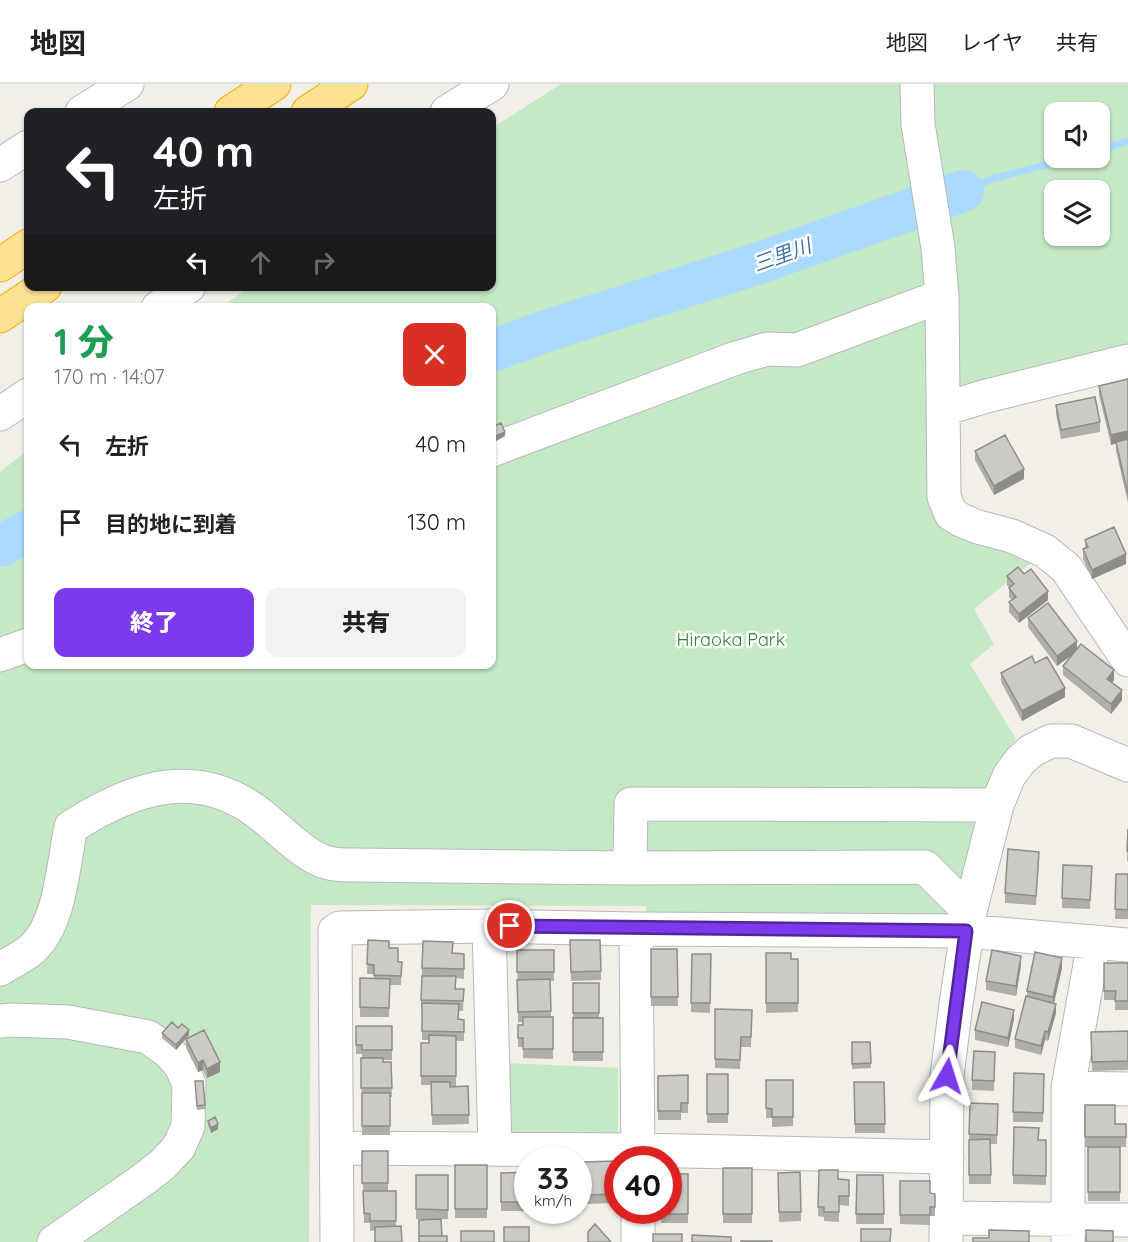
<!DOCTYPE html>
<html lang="ja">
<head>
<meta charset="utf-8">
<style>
  body { margin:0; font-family:Quicksand,"Noto Sans JP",sans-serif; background:#f2f2f2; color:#222; height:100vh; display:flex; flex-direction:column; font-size:22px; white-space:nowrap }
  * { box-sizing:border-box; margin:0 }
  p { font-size:20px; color:#767676 }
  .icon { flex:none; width:33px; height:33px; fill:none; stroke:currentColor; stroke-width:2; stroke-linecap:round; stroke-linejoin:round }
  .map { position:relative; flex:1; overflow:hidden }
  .side { position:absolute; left:24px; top:219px; width:472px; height:366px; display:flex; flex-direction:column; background:#fff; border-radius:12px; box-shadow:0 2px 4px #0004 }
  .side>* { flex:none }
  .hud { position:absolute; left:24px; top:24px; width:472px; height:183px; border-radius:12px; box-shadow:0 2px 4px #0004; background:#202124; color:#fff; overflow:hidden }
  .buttons { position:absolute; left:1044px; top:18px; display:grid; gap:12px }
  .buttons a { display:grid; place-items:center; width:66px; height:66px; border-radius:12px; background:#fff; box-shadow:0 2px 4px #0004; font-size:30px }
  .speed { position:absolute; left:514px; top:1062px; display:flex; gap:12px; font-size:30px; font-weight:700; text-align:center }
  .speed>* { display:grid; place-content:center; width:78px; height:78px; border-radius:50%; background:#fff; box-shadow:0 2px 4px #0004; line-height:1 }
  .speed small { font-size:15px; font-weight:400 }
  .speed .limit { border:9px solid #d22; background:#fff; color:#111 }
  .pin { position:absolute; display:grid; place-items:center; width:51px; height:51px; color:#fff; margin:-26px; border:3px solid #fff; border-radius:50%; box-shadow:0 2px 6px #0007 }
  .me { position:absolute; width:66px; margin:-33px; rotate:6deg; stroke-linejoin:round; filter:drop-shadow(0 0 4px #0008) }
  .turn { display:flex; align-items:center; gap:21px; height:126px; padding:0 30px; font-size:27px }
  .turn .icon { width:78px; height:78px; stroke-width:2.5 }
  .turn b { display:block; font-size:42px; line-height:51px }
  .lanes { display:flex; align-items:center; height:57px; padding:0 30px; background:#0003; justify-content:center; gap:30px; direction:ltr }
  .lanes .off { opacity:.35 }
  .round { display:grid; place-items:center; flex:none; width:63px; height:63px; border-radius:12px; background:#f2f2f2 }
  .overview { display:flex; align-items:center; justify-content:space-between; height:102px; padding:0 30px }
  h1 { font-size:36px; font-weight:800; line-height:45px; color:#1e9e55 }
  .button { display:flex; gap:12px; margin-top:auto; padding:12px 30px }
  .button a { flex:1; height:69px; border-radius:12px; background:#7c3aed; color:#fff; font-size:24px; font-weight:800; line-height:69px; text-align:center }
  .button a+a { background:#f2f2f2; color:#222 }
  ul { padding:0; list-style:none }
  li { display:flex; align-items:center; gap:18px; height:78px; padding:0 30px }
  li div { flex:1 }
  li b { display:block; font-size:22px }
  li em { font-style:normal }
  header { display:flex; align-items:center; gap:36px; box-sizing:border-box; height:84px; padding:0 30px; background:#fff; border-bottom:2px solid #e0e0e0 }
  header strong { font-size:28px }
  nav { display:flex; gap:33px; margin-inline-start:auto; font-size:21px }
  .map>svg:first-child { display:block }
</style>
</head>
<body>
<header>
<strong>地図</strong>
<nav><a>地図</a><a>レイヤ</a><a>共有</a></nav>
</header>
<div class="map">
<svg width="1128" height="1158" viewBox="0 0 1128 1158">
  <rect width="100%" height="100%" fill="#f1efe8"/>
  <path fill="#c5e8c5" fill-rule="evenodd" d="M561,0H1128V261L929,312L933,420L1036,475L974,525L994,560L970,580L1016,655L999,677L986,708L958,832L647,837L646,822L311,821L309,1158H0V388L28,366V580H492V224L221,223L250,203L492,202V44ZM1054,28H1100V74H1054ZM1054,106H1100V152H1054Z
    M506,979L618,984V1047L611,1053H514L506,1044Z"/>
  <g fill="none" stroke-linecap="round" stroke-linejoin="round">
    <path stroke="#aadaff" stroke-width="7" d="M1100,66L1128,57
      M963,107L992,95L1071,74"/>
    <path stroke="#aadaff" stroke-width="42" d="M492,267L543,248L759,179L963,107
      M0,462L28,447"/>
    <defs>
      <path id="minor" d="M917,0L918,40L938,164L942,212L944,413L951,430L961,436L978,443L1012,452L1045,467L1066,484L1128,576
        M82,28L127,0
        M447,28L492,0
        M0,81L28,63
        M158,224L189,202
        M944,325L983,313L1128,277
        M0,330L28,311
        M492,366L736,274L767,265L797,266L942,212
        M0,571L28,561
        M630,784L631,720L997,721
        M489,842L495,1064
        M636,845L638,1076
        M0,885C10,879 23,873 32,865C61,839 63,780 71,743C135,702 201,680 266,735C283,749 307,774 329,779C336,781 345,781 352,781L630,784L925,783L970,828
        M0,937L12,936L68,938L148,953L169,968L181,982L189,1000L188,1042L179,1063L162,1081L144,1095L54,1158
        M1068,1004L1128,1005
        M337,1064L638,1066L947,1073
        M638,1126V1158
        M946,1134L1128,1136
        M337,1158L335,847L340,844L489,842L636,845L966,847L1128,861
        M946,1158L947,992L956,920L970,828L997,721L1009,692L1020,677L1031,667L1051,657H1071L1128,681
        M1068,1158V1004L1094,858"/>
      <path id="highway" d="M231,28L274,0
        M308,28L351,0
        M0,181L28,162
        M0,232L45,202"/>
    </defs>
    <use href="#minor" stroke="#b5b8bc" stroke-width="35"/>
    <use href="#highway" stroke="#f9ab00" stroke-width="35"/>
    <use href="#minor" stroke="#fff" stroke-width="33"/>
    <use href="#highway" stroke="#fde293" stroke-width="33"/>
  </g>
  <path fill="#afaea9" d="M1128,295V419L1116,367V359L1111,361L1099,311V302Z
    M1056,321L1100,338V348L1061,355L1056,330Z
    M492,343L505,352L496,357L492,348Z
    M975,367L1024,395L994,411L975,376Z
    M1085,456L1126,480L1092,495L1083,475V465H1085Z
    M1024,490L1048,516L1019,539L1009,528V518L1012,516L1009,513V504L1007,501V492Z
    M1028,534L1077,564L1114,596L1112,599L1122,616L1111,630L1063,591V582L1072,571L1057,582L1028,543Z
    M1035,579L1065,613L1022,637L1001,598V589Z
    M1128,745V777H1127Z
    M1039,777L1036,821L1005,819V809Z
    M1116,790H1128V835H1115Z
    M1092,791L1090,825L1062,824V814Z
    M368,856L389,864L398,878H402L401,901H390L389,933H360V894L374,895V890H367Z
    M570,856H600L601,896L571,897Z
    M423,857L453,869L464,870V895L456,894V905H464L463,927H458V935L464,936V957H456V1002H450V1003L468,1002L469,1040L432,1041L431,1001H421V959H429V956H422V926H421V916Z
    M651,865H677L678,922H651Z
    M517,866H554V897H550L551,933H553V975L523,974V963H518V941H523V938H518Z
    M766,869L791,875H798V928L766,929Z
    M692,870H711L710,929L691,928Z
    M1104,879H1128V926H1115V916H1104Z
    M1021,881L1016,912L986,906V897Z
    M1062,884L1054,919L1056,929L1048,957L1045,956L1041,971L1015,964V955L1027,913V907Z
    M573,899H599V934H603V977H573Z
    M715,925L752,926L751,963H741L740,985L715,984Z
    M1014,935L1008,963L975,956V946Z
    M356,942H392V976H383V978H391L392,1013H390V1051H362L361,974H362V970H356Z
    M178,944L189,951L176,966L162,954V949Z
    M1128,947V986L1092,987L1091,948Z
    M186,955L220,988L207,994L203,986L198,988L186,964Z
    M852,958H870L871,984L852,985Z
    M995,968L994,1007L972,1006V996Z
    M1014,989L1044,990L1043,1038H1013Z
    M707,990H728V1039H707Z
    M688,991V1029H681V1036H658V992Z
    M766,996H793V1042L772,1043V1034H766Z
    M195,997L205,1021V1025L197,1026Z
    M854,998H884L885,1049H855Z
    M970,1019L998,1020L997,1060H990L991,1100H969V1056Z
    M1085,1021L1115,1040H1126V1063H1085Z
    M208,1037L218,1045L211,1049L208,1042Z
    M1014,1043L1039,1056H1046V1101L1013,1100Z
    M1088,1063H1120V1117H1088Z
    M362,1067H388V1107H396V1143L370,1147V1139H364Z
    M614,1077L615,1119L586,1120L585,1078Z
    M455,1081H487V1134H455Z
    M723,1084H752V1139H723Z
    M819,1086L838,1095L849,1096V1122L839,1121V1138L824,1137V1133L818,1132Z
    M528,1088V1126L537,1127H501V1089Z
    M800,1088L801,1137L779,1138L778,1089Z
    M688,1090V1139H661V1126Z
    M416,1091H448V1135H416Z
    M857,1091H883L884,1140H856Z
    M900,1097L930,1109L935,1119V1132H930V1141L900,1140Z
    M543,1126H569V1134H543Z"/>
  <path fill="#8f8d8a" d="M1128,347V356L1111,361V351Z
    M505,348V352L496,357V352Z
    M1024,385V395L994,411V402Z
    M1126,470V480L1092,495V486Z
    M1048,507V516L1019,539V530Z
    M1077,557V567L1057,582V572Z
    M1114,586V596L1107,604V595Z
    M1065,604V613L1022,637V627Z
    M1122,606V616L1111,630V620Z
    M1021,872V881L1016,912V902Z
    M1062,874V884L1053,923V913Z
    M1056,920V929L1048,957V948Z
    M1014,926V935L1008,963V954Z
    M189,946V951L176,966V961Z
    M1045,947V956L1041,971V962Z
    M203,976V986L198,988V979Z
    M220,978V988L207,994V985Z
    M218,1040V1045L211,1049V1044Z"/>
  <path fill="#cccac5" stroke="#8f8d8a" stroke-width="1.5" d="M1128,295V347L1111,351L1099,302Z
    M1095,313L1100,338L1061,346L1056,321Z
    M501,339L505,348L496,352L492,343Z
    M1005,351L1024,385L994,402L975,367Z
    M1128,355V410L1116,358Z
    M1114,443L1126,470L1092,486L1083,465L1088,463L1085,456Z
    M1018,483L1024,490L1031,485L1048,507L1019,530L1009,518L1016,513L1009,504L1014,500L1007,492Z
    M1048,519L1077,557L1057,572L1028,534Z
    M1081,560L1114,586L1107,595L1122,606L1111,620L1063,582Z
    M1032,572L1035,579L1047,573L1065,604L1022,627L1001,589Z
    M1128,745V767H1127Z
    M1008,765L1039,768L1036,812L1005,809Z
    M1063,781L1092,782L1090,816L1062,814Z
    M1116,790H1128V826L1115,825Z
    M368,856L389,857V864H398V878H402L401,892L374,891V881L367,880Z
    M570,856H600L601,887L571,888Z
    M423,857L453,858L452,869L464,870V885L422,884Z
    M651,865H677L678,913H651Z
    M517,866H554V888H517Z
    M992,866L1021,872L1016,902L986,897Z
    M1035,868L1062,874L1053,913L1027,907Z
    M766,869H791V875H798V919H766Z
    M692,870H711L710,919H691Z
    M1104,879H1128V917H1115L1116,907H1104Z
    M422,892H456L455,905H464L463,917L421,916Z
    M360,894L390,895L389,924L360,923Z
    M550,895L551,927L518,928L517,896Z
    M573,899H599V929H573Z
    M1026,912L1056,920L1048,948L1045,947L1041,962L1015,955Z
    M982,918L1014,926L1008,954L975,946Z
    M422,919L459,920L458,935L464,936V948L422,947Z
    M715,925L752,926L751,953H741L740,976L715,975Z
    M523,933H553V965H523V954H518V941H523Z
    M573,934H603V968H573Z
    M172,938L178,944L182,940L189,946L176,961L162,949Z
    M356,942H392V966H362V961H356Z
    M204,946L220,978L207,985L203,976L198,979L186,955Z
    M1128,947V977L1092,978L1091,948Z
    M429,951L456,952V992H421V959H429Z
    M852,958H870L871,979L852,980Z
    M974,967L995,968L994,997L972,996Z
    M361,974H383V978H391L392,1004H361Z
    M1014,989L1044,990L1043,1029L1013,1028Z
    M707,990H728V1030H707Z
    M688,991V1019H681V1027H658V992Z
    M766,996H793V1033H772V1025L766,1024Z
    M195,997H203L205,1021L197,1022Z
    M431,998H450V1003L468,1002L469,1031H432Z
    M854,998H884L885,1040H855Z
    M362,1009H390V1042H362Z
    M970,1019L998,1020L997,1051L969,1050Z
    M1085,1021H1115V1040H1126V1053H1085Z
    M215,1033L218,1040L211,1044L208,1037Z
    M1014,1043L1039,1044L1038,1056H1046V1092L1013,1091Z
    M990,1055L991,1091H969V1056Z
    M1088,1063H1120V1108H1088Z
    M362,1067H388V1099H362Z
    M614,1077L615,1110L586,1111L585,1078Z
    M455,1081H487V1125H455Z
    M723,1084H752V1130H723Z
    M819,1086H838V1095L849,1096V1112H839V1128H824V1123H818Z
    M528,1088V1118H501V1089Z
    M800,1088L801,1128H779L778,1089Z
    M669,1090H688V1130H661V1126H669Z
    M416,1091H448V1126L416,1125Z
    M857,1091H883L884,1130H856Z
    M900,1097H930V1109L935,1110V1123H930V1131H900Z
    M363,1107H396V1137H370V1130L364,1129Z
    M441,1135L442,1152H419V1136Z
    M595,1140L611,1158H588V1148Z
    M401,1142L402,1158H375V1143Z
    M504,1143H529V1158H504Z
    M861,1145H891L890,1158H861Z
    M989,1146L1029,1147V1158H973V1154H989Z
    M1086,1146L1113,1147V1158H1086Z
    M461,1147H494V1158H461Z
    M653,1150H682V1158H653Z
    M692,1151L731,1153V1158H692Z
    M419,1152H447V1158H419Z
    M741,1157H772V1158H741Z"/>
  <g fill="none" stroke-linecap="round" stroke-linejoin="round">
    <defs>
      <path id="route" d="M510,842L966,847L947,992"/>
    </defs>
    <use href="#route" stroke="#51269a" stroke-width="15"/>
    <use href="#route" stroke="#7c3aed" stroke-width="10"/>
  </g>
  <g text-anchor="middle" stroke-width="5" stroke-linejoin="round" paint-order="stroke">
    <g font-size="18" fill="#348238" stroke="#fff">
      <text x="731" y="562">Hiraoka Park</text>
    </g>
    <g font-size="20" font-style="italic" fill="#4174aa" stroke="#fff">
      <text transform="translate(782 171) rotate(-20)" y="7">三里川</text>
    </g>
  </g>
</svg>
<div class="buttons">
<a><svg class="icon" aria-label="sound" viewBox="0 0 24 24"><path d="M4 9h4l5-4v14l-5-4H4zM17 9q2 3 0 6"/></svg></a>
<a><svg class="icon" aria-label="layers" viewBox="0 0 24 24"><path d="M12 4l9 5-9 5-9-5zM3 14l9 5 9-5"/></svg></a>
</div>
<div class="speed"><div>33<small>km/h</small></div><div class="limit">40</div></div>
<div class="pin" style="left:510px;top:842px;background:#d93025"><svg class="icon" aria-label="arrive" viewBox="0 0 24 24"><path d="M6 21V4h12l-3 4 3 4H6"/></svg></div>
<svg class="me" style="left:947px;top:992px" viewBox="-20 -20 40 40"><path d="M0-17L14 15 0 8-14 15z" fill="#7c3aed" stroke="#fff" stroke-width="4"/></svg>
<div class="hud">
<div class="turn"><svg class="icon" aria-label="left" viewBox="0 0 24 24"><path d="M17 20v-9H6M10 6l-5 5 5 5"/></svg><div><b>40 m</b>左折</div></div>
<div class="lanes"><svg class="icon" aria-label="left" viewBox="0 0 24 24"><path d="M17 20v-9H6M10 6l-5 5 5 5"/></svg><svg class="icon off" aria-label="ahead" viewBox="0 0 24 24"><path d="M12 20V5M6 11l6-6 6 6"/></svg><svg class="icon off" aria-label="right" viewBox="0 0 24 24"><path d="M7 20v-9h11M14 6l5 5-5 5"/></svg></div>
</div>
<section class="side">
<div class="overview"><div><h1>1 分</h1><p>170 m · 14:07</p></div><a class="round" style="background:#d93025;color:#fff"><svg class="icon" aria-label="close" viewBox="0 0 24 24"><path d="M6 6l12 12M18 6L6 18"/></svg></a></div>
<ul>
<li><svg class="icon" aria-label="left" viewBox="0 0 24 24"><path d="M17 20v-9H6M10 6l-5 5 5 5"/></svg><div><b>左折</b></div><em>40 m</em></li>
<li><svg class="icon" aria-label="arrive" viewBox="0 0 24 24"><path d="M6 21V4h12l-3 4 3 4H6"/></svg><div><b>目的地に到着</b></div><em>130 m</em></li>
</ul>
<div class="button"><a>終了</a><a>共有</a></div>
</section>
</div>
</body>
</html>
